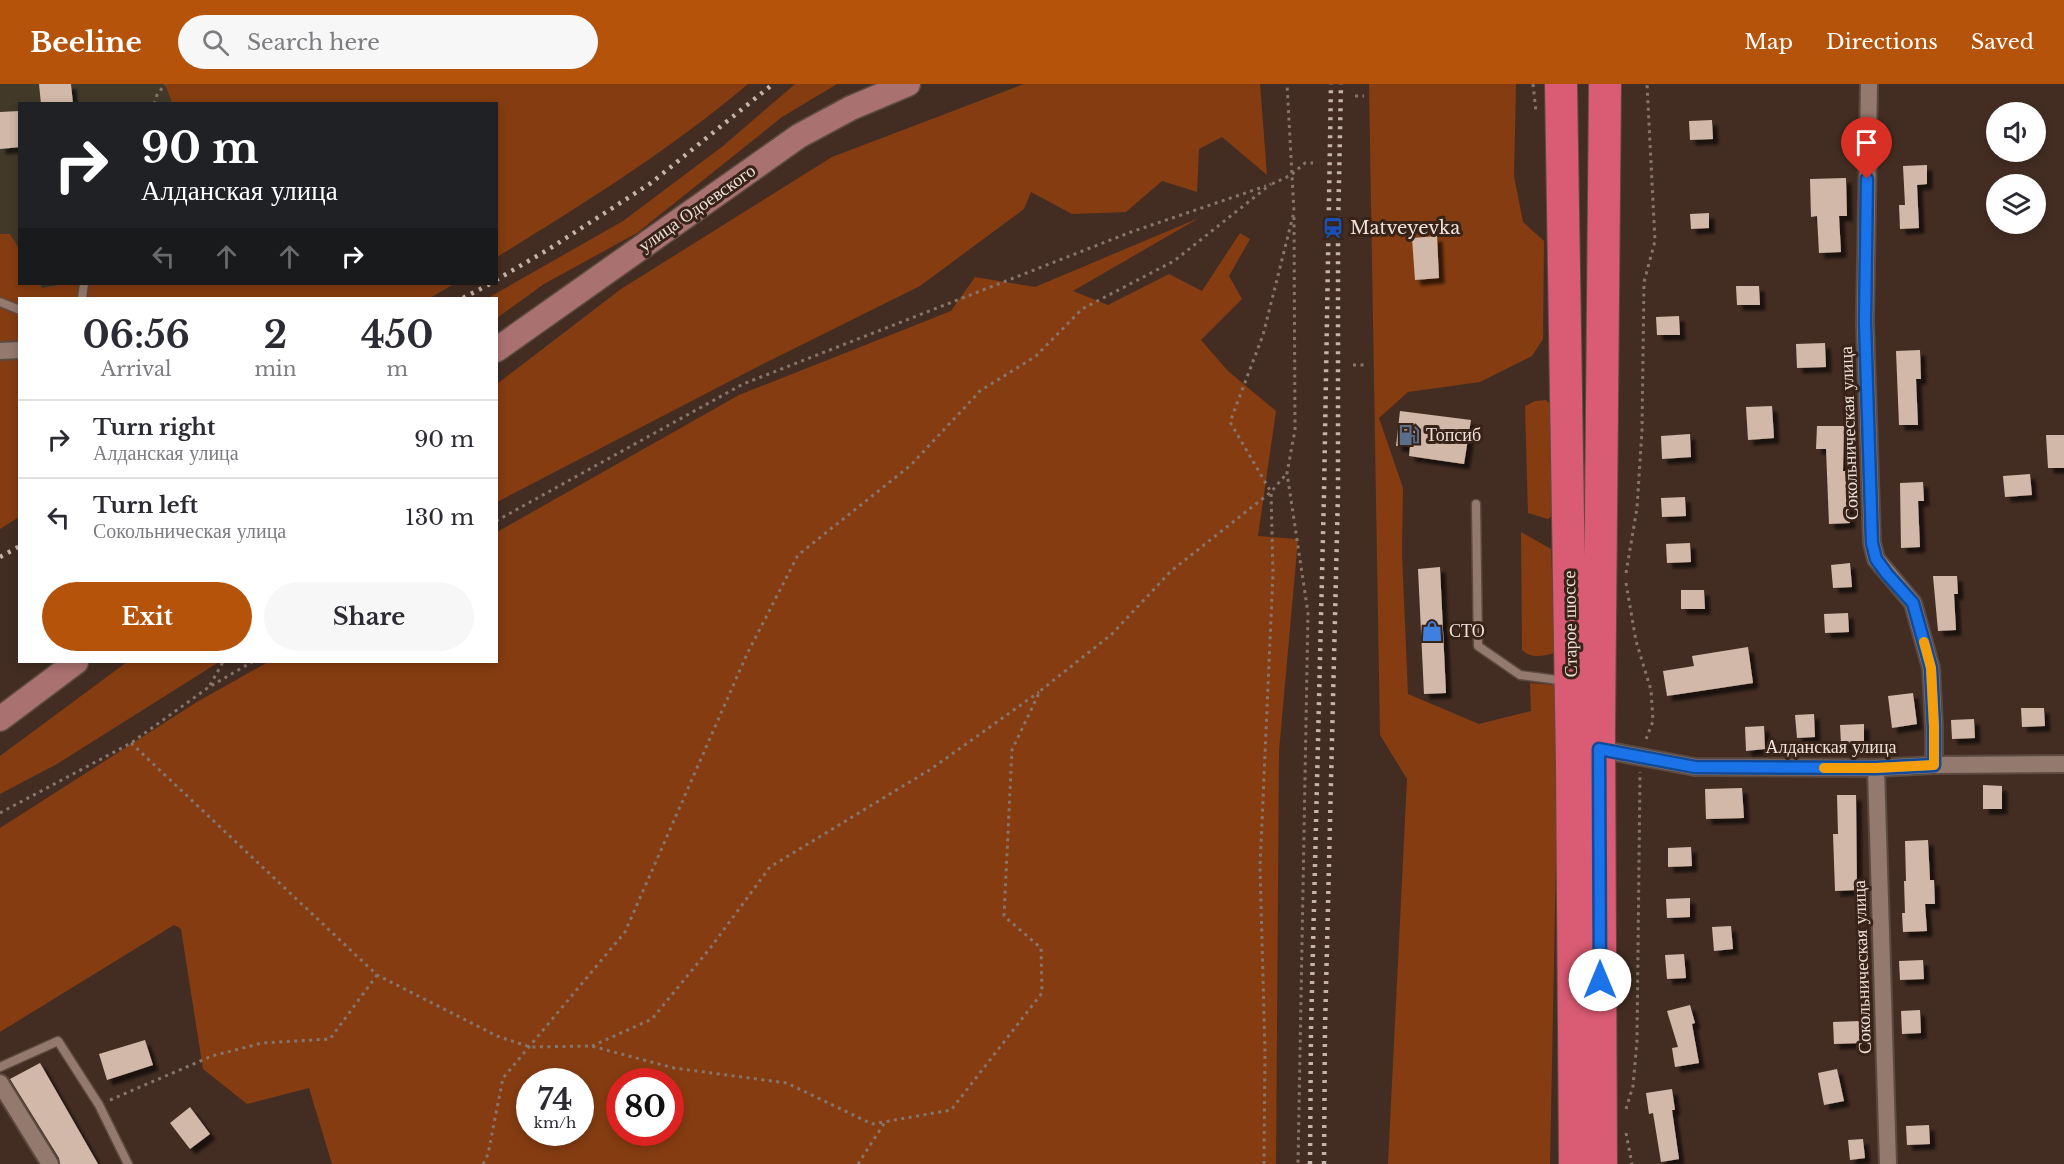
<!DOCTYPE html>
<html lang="en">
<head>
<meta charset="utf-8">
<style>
  body { margin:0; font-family:"Libre Baskerville",serif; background:#f7f7f7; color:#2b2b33; height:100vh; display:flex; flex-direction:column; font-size:22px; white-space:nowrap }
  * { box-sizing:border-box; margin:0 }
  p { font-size:20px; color:#7c7c81 }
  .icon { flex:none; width:33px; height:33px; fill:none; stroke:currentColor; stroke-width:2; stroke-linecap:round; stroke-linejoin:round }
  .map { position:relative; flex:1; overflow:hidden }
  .panel { position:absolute; left:18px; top:213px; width:480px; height:366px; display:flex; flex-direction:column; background:#fff; border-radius:0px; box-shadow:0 3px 9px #0003 }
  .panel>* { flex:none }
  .hud { position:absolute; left:18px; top:18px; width:480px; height:183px; border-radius:0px; box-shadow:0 3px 9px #0003; background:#202124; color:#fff; overflow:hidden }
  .fabs { position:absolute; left:1986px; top:18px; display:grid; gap:12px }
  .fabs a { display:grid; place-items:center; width:60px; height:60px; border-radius:50%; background:#fff; box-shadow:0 3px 9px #0003; font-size:30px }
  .speed { position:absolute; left:516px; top:984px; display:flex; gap:12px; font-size:30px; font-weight:700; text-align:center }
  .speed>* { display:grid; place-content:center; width:78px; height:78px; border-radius:50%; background:#fff; box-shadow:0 3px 9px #0003; line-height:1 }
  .speed small { font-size:15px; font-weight:400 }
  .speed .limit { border:9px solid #d22; background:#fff; color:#111 }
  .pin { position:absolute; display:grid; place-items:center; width:51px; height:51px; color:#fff; margin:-62px -26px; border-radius:50% 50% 50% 0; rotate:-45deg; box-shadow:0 0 6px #0007 }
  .pin .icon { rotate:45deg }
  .me { position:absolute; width:66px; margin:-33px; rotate:0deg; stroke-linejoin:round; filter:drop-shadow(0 0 4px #0008) }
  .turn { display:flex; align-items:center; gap:21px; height:126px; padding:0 24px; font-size:27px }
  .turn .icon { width:78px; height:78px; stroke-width:2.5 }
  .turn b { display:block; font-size:42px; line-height:51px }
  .lanes { display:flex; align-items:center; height:57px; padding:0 24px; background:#0003; justify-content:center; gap:30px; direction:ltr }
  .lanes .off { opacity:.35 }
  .eta { display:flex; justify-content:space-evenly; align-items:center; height:102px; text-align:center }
  .eta b { font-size:36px; font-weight:800; line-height:42px }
  .primary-button { display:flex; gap:12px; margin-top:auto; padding:12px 24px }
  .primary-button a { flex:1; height:69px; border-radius:36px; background:#b45309; color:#fff; font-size:24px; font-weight:800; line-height:69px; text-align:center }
  .primary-button a+a { background:#f7f7f7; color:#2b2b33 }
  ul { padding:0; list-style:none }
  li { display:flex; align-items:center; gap:18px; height:78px; padding:0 24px; border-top:2px solid #e1e1e2 }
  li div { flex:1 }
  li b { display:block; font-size:22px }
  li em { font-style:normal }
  header { display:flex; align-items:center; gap:36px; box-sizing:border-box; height:84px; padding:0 30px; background:#b45309; color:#fff }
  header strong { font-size:28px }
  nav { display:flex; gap:33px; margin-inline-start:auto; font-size:21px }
  .search { width:420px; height:54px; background:#f7f7f7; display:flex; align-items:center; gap:15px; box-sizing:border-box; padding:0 21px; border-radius:33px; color:#7c7c81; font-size:22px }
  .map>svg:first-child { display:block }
</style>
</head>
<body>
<header>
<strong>Beeline</strong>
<div class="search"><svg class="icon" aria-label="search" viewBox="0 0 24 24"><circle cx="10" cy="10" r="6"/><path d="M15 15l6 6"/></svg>Search here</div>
<nav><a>Map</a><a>Directions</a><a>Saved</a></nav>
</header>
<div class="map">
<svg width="2064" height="1080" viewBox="0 0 2064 1080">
  <defs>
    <filter id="shadow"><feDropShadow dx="5.5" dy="5.5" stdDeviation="1.5" flood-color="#0009"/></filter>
  </defs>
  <rect width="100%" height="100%" fill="#432d23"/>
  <path fill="#423929" d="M0,0H240L228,19L20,20V200H119L20,214L0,242Z"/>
  <path fill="#853c11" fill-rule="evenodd" d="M165,0H748C670,66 583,120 497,173L496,20L172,19Z
    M795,0H837L782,33L637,149L544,200L497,234L496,214H488L623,137L723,62Z
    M1024,0H1260L1267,91L1222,53L1199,65L1197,108L1162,97L1126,128L1072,130L1031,108L1024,125L920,202L761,281L497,418V300L621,205L832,73Z
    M1369,0H1516L1514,92L1523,138L1544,157L1543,255L1532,272L1480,298L1408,308L1379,334L1403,404L1402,470L1408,610L1479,640L1531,627L1530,599L1554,601L1558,674L1550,1080H1388L1407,695L1380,651Z
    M1199,134L1073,207L1108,221L1169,190L1202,207L1240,149L1250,155L1229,192L1242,215L1201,256L1228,287L1276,327L1258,452L1298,455L1279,667L1276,1080H332L309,1004L247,1020L203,985L181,845L174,841L0,948V744L197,618L268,578H496L497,448L739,311L951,227L975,193L1035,203ZM530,998H580V1048H530ZM620,998H670V1048H620Z
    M0,150H10L19,165L20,200H40L42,204L64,200H454L430,214H20L19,433L0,445Z
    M1546,316L1551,321L1553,431L1548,435L1528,429L1525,322L1535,317Z
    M1521,448L1551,465L1555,569C1543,572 1532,575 1522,566Z
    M127,578H219L57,680L0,710V672Z"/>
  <path fill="#d1b8a8" filter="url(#shadow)" d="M39,0H71L73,20H41Z
    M20,27V63L0,65V28Z
    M1712,36L1713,55L1690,56L1689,37Z
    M1927,81V100L1917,101L1919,144L1900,145L1899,121H1905L1903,82Z
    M1846,94L1847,132H1839L1841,168L1819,169L1817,132L1811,133L1810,95Z
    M1709,129V144L1691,145L1690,130Z
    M1437,152L1439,194L1415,196L1412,154Z
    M1736,202H1759L1760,221H1737Z
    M1679,232L1680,251H1657L1656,233Z
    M1825,259L1826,283L1797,284L1796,260Z
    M1920,266L1921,295H1916L1918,341H1899L1896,267Z
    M1772,322L1774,354L1748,356L1746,323Z
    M1400,327L1471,336L1464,380L1409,372L1410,363L1396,362Z
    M1817,342H1844L1843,387H1846L1850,439L1829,440L1826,365H1816Z
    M1690,350L1691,373L1662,375L1661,352Z
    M2046,351H2064V384H2048Z
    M2030,390L2032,411L2005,413L2003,392Z
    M1923,398L1924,417H1918L1920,463L1901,464L1900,399Z
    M1685,413L1686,432L1662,433L1661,414Z
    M1690,459L1691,478L1667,479L1666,460Z
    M1850,479L1852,503L1833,504L1831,481Z
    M1440,483L1446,609L1424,610L1418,485Z
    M1933,492H1957L1958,510H1954L1956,546L1938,547Z
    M1681,506H1704L1705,525H1681Z
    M1848,529L1849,548L1825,549L1824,530Z
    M1748,563L1753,599L1667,612L1663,587L1694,582L1692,572Z
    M1913,609L1917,640L1892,644L1888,612Z
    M2021,624H2044L2045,642L2022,643Z
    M1814,630L1815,653L1797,654L1795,631Z
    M1974,635L1975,654L1952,655L1951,636Z
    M1864,640V659L1841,660L1840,641Z
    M1764,642L1765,665L1746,667L1745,643Z
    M1983,701L2002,702V725H1983Z
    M1742,704L1744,734L1706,735L1705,705Z
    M1837,711H1856L1857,806L1835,807L1833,750H1838Z
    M1928,756L1930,796H1934L1935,820H1925L1927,847L1903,848L1902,829H1905L1904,797H1906L1905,757Z
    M1691,763L1692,782L1668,783V764Z
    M1690,814V833L1667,834L1666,815Z
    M1731,842L1733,865L1714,867L1712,843Z
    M1684,870L1686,894L1667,895L1665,871Z
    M1923,876L1924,895L1900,896L1899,877Z
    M1690,921L1695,939L1692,940L1699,979L1675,983L1672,964L1678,963L1667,927Z
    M1920,926L1921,949L1902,950L1901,927Z
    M1860,937L1861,959L1834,960L1833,938Z
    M145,956L153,981L107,996L99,970Z
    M40,979L98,1080H60L59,1074L10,995Z
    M1837,985L1844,1017L1824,1021L1818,989Z
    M1672,1005L1675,1026H1672L1679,1075L1661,1078L1653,1029L1649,1030L1646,1009Z
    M190,1023L210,1050L190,1065L170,1039Z
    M1929,1041L1930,1060L1907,1061L1906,1042Z
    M1863,1055L1865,1074L1850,1076L1848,1056Z"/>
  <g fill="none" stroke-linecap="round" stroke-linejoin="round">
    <defs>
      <path id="lane" d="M82,214L84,200
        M0,218L20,226
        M1476,420L1478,562L1520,591L1566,597
        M0,983L58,957L99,1021L128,1080"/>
      <path id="street" d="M1869,0L1865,238L1872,459L1876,475L1913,519L1931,584L1934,643V681
        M0,267L20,266
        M1599,665L1695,683L1876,684L1934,681L2064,680
        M1876,684L1888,1080
        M0,999L50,1080"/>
      <path id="secondary" d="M496,266L799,52L851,24L908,0
        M0,635L76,578"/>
      <path id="highway" d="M1561,0L1572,682L1575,1080
        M1601,1080L1599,645L1605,0"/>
    </defs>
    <use href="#lane" stroke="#5c4a41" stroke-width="11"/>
    <use href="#street" stroke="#5c4a41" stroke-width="20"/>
    <use href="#secondary" stroke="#5c4a41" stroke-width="27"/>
    <use href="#highway" stroke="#5c4a41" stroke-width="34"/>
    <path stroke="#87756c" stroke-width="3" stroke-dasharray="3 4.5" stroke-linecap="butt" d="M1533,0L1536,28
      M1355,12H1364
      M154,20L157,11L165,0
      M1272,100L1291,91L1305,79H1313
      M1294,133L1295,346L1287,389L1308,529L1298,1080
      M1354,151H1363
      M1353,281H1364
      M496,437L743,300L1131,148L1266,102
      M1626,489L1637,424L1642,346L1644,198L1655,157L1647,0
      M1626,499L1636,557L1651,606L1653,637L1645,658
      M210,601L223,578
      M131,659L377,891L497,952L530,963L591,962L674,984L787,999L872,1040L951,1026L1042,909L1041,864L1004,832L1012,666L1040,607L1112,550L1171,487L1271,408L1287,389
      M0,729L131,659L209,603L252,578
      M592,962L652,935L711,863L770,783L931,685L1039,608
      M110,1016L212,972L262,959L330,955L377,891
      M1626,1025L1633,1002L1637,957L1640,688
      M1626,1049L1632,1080
      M483,1080L488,1070L503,994L625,848L747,570L798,471L911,381L980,307L1036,272L1082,225L1174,177L1271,100
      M858,1080L885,1038
      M1264,1080L1265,968L1260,783L1273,489L1271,408L1230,338L1263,251L1294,128L1287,0"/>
    <use href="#lane" stroke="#947a6e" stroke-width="8"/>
    <use href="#street" stroke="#947a6e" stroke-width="16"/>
    <use href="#secondary" stroke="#a97170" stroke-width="24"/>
    <use href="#highway" stroke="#d95b74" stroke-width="32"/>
    <path stroke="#c4b4ac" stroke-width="4.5" stroke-dasharray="3 6" stroke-linecap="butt" d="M496,196L549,165L651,99L773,0
      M463,214L490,200
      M0,473L20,462
      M1310,1080L1311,946L1324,410L1331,0
      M1324,1080L1325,945L1338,409V145L1341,0"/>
  </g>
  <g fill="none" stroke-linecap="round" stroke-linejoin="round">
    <defs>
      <path id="route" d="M1600,896L1599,665L1695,683L1876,684L1934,681V643L1931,584L1913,519L1887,490L1876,475L1872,459L1865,238L1867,95"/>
    </defs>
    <use href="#route" stroke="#114b97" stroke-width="15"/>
    <use href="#route" stroke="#1a73e8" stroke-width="10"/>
    <path stroke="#f59e0b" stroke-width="10" d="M1824,684H1876L1934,681V643L1931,584L1924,558"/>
  </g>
  <defs>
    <symbol id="station-bare" viewBox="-9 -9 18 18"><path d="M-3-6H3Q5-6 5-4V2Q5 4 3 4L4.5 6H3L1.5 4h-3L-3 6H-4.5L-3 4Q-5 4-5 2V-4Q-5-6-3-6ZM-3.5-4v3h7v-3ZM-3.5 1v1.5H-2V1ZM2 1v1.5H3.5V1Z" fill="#1a4fb4" stroke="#382319" stroke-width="2.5" paint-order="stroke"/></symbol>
    <symbol id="fuel-bare" viewBox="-9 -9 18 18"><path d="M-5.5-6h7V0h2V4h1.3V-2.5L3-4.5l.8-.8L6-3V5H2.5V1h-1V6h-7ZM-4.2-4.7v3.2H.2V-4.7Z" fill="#5c6f8a" stroke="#382319" stroke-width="2.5" paint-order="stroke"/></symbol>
    <symbol id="shop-bare" viewBox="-9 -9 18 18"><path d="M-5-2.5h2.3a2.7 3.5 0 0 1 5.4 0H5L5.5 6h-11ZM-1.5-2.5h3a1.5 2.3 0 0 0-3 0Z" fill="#3f7fe0" stroke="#382319" stroke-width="2.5" paint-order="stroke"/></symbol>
  </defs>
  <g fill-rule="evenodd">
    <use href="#station-bare" x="1318" y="129" width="30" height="30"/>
    <use href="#fuel-bare" x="1394" y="336" width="30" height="30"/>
    <use href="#shop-bare" x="1417" y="532" width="30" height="30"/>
  </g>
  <g text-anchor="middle" stroke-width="6" stroke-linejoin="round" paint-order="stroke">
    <g font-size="18" fill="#efe1da" stroke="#382319">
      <text transform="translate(697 124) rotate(-35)" y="6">улица Одоевского</text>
      <text transform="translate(1849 349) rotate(-92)" y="6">Сокольническая улица</text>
      <text transform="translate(1570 540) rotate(-91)" y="6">Старое шоссе</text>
      <text x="1831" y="669">Алданская улица</text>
      <text transform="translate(1862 883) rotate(-92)" y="6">Сокольническая улица</text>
    </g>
    <g font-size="18" fill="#efe1da" stroke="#382319" text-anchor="start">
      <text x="1350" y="150">Matveyevka</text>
      <text x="1426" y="357">Топсиб</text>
      <text x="1449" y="553">СТО</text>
    </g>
  </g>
</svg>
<div class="fabs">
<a><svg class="icon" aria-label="sound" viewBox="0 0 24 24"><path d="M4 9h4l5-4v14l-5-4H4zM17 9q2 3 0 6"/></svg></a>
<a><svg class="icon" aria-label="layers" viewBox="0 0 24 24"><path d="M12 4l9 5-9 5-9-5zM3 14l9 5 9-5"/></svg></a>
</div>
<div class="speed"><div>74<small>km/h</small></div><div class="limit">80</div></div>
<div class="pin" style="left:1867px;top:95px;background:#d93025"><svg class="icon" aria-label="arrive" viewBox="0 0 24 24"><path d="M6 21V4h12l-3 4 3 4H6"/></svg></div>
<svg class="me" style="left:1600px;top:896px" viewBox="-20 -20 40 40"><circle r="19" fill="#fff"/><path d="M0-13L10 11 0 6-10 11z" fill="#1a73e8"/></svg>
<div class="hud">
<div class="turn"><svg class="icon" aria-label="right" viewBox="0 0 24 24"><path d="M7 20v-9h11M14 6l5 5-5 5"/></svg><div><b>90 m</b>Алданская улица</div></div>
<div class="lanes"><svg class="icon off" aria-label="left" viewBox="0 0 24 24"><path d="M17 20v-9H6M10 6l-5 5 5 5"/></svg><svg class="icon off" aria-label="ahead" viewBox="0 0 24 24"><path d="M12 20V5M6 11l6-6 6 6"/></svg><svg class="icon off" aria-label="ahead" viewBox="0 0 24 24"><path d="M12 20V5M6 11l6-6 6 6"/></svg><svg class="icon" aria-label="right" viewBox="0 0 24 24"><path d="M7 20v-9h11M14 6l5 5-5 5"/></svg></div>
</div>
<section class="panel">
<div class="eta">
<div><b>06:56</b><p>Arrival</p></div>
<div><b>2</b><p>min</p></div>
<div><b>450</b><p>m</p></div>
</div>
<ul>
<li><svg class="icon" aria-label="right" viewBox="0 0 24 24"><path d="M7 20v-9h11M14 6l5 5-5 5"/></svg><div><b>Turn right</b><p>Алданская улица</p></div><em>90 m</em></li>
<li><svg class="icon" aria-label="left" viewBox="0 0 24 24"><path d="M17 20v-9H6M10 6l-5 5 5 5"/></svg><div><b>Turn left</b><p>Сокольническая улица</p></div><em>130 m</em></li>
</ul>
<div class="primary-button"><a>Exit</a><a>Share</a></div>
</section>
</div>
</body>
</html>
